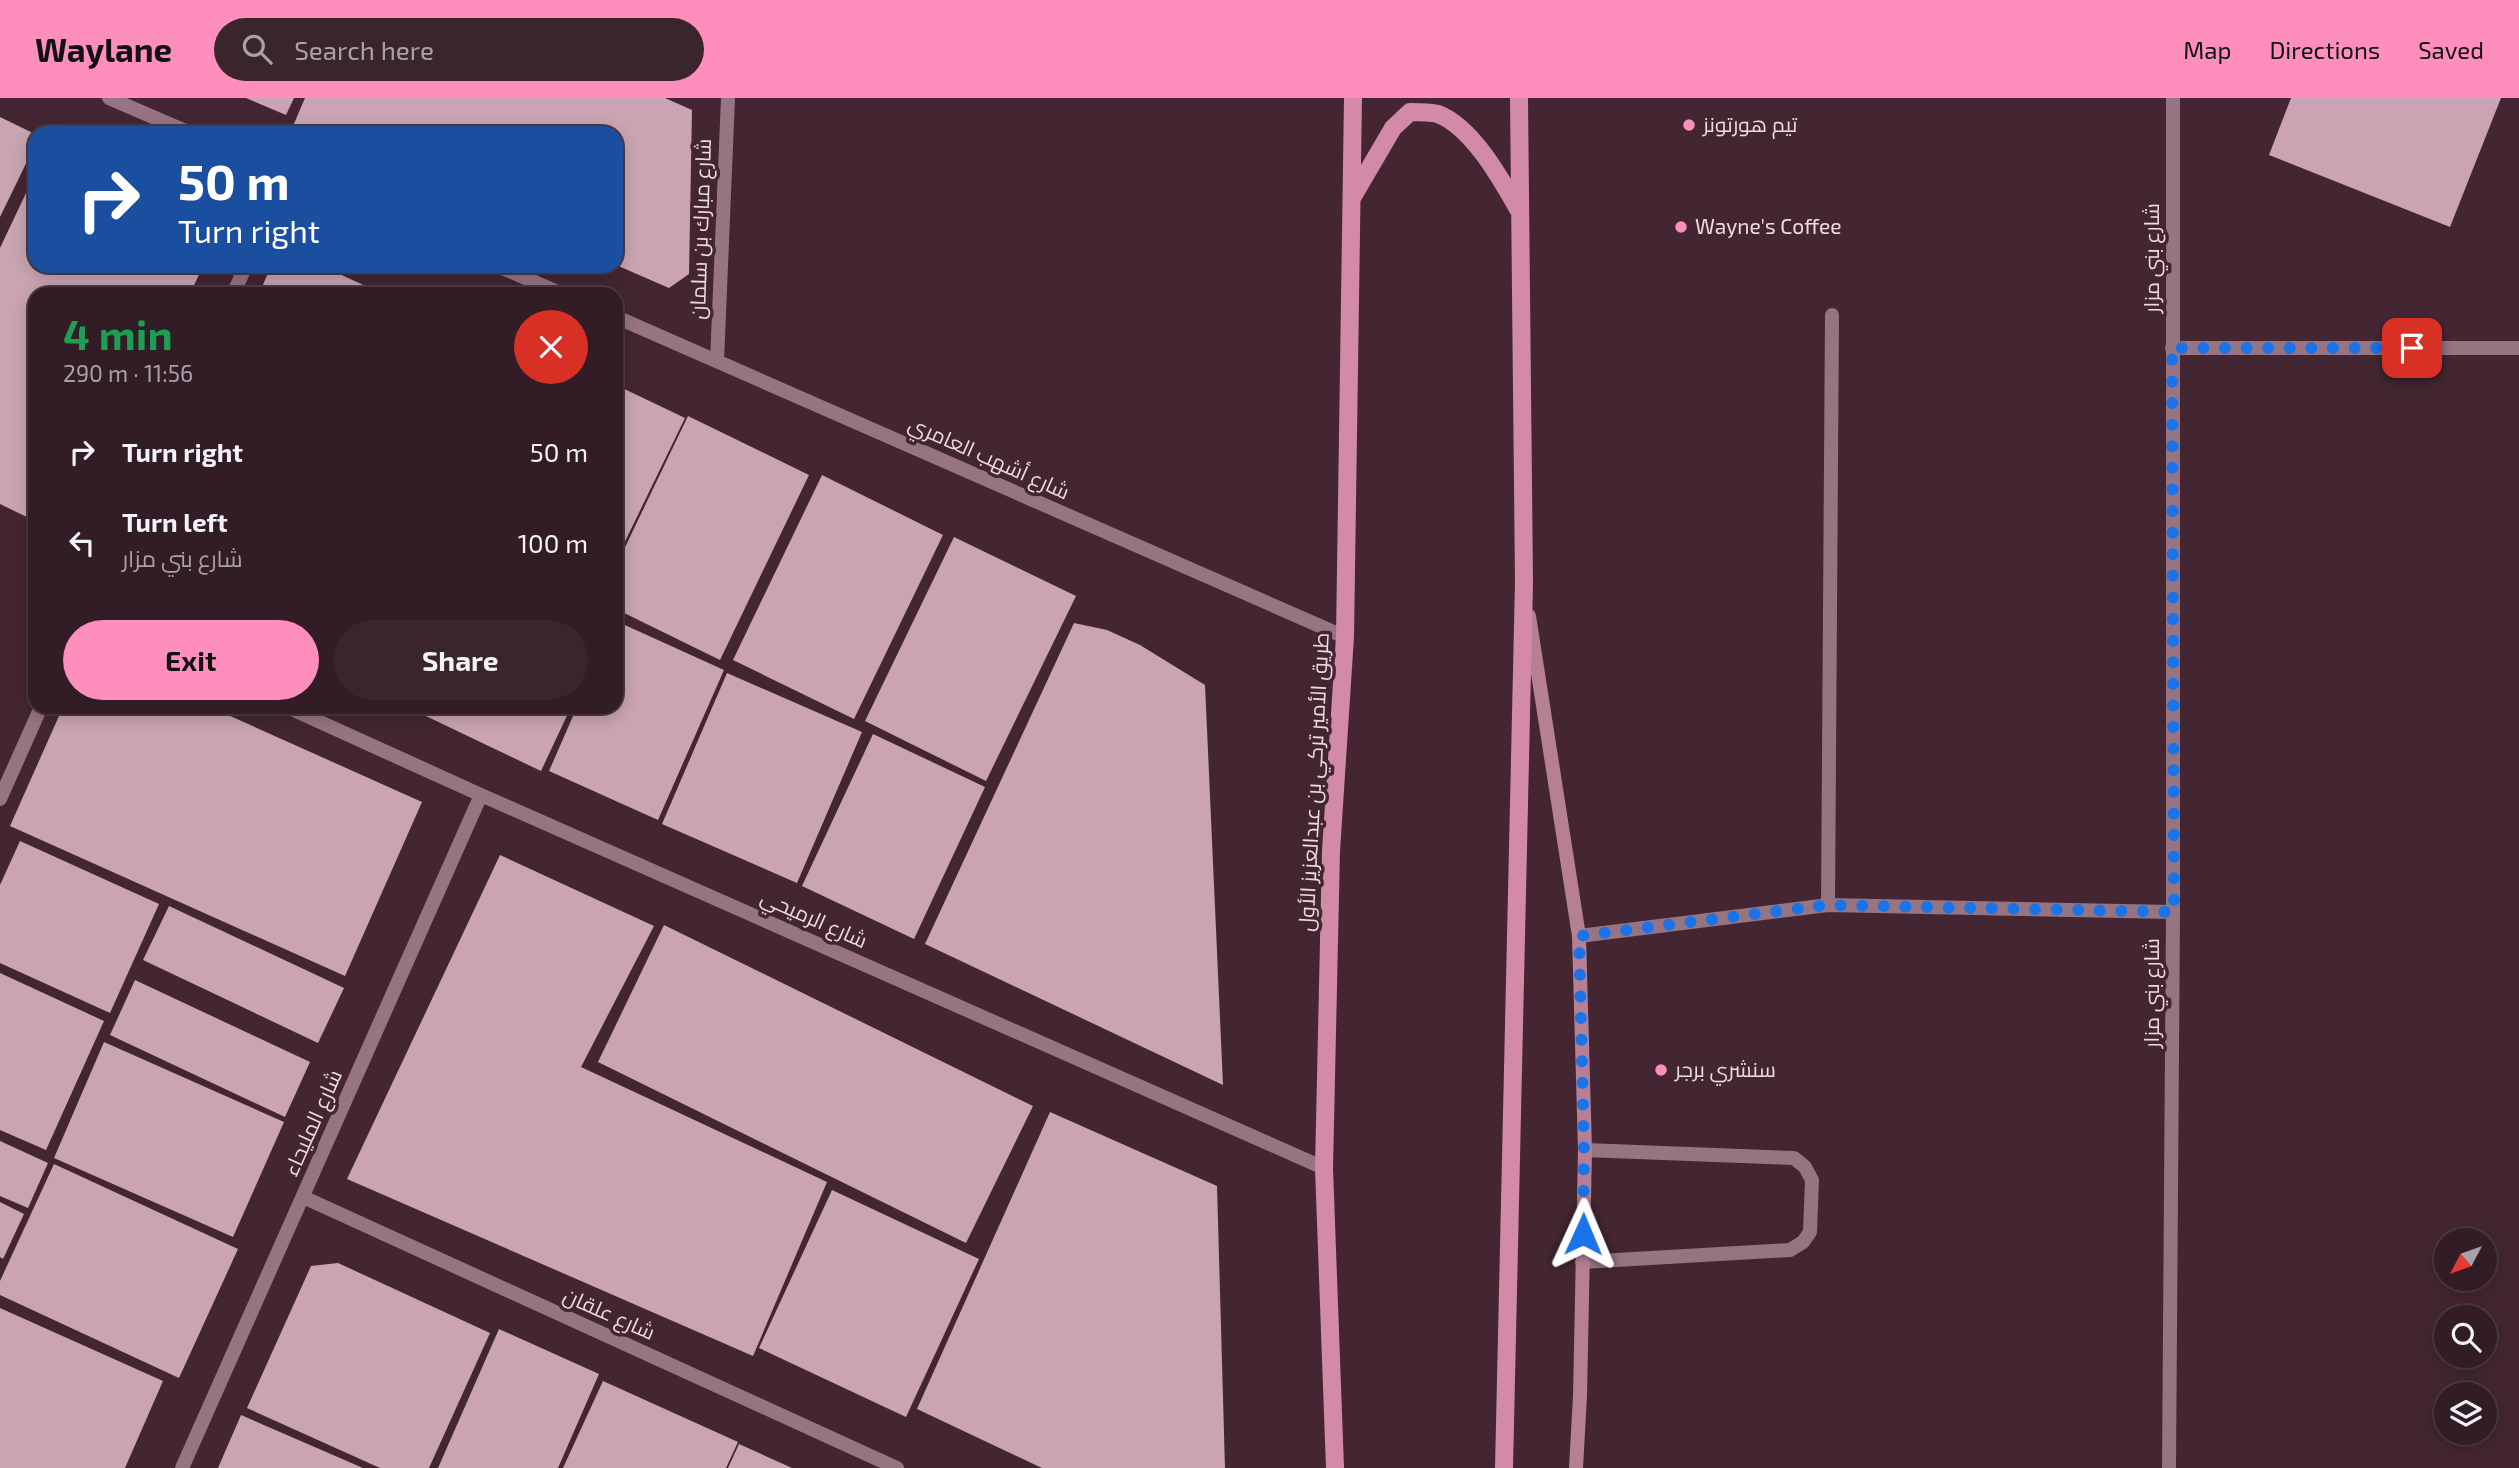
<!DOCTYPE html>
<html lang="en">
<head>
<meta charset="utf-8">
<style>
  body { margin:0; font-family:"Exo 2",Cairo,sans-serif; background:#3a252d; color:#f1f3f6; height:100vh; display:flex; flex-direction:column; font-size:26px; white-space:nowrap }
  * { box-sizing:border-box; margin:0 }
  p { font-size:23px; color:#a8a1a7 }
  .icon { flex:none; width:38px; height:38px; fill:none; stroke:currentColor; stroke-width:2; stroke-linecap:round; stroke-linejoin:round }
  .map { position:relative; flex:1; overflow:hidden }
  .sheet { position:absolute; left:28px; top:189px; width:595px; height:427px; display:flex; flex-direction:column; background:#321c25; border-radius:21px; box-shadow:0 4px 18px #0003,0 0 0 2px #4d3a42 }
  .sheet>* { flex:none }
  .banner { position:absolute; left:28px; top:28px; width:595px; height:147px; border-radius:21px; box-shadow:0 4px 18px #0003,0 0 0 2px #4d3a42; background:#1a4fa0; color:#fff; overflow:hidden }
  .needle { width:46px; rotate:229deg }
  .buttons { position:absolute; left:2434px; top:1130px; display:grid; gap:14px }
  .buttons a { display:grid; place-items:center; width:63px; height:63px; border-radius:50%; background:#321c25; box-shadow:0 4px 18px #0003,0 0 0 2px #4d3a42; font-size:35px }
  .pin { position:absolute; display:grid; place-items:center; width:60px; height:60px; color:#fff; margin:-30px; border-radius:14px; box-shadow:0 4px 10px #0006 }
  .me { position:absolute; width:77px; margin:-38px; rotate:1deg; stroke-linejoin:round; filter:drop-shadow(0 0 5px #0008) }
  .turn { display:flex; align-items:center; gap:24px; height:147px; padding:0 35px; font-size:32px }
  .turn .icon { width:91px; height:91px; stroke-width:2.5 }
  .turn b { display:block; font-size:49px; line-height:60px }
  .round { display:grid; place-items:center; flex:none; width:74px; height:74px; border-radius:37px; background:#3a252d }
  .head { display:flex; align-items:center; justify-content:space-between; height:119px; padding:0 35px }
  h1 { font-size:42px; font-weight:700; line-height:52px; color:#1e9e55 }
  .primary-button { display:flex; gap:14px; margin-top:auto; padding:14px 35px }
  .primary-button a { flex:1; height:80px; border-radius:42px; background:#fe8ebc; color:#111; font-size:28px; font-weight:700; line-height:80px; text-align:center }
  .primary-button a+a { background:#3a252d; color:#f1f3f6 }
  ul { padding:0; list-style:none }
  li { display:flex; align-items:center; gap:21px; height:91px; padding:0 35px }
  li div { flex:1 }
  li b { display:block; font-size:26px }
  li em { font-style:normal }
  header { display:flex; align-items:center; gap:42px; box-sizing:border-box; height:98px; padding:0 35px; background:#fe8ebc; color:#111 }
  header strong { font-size:33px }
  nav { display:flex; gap:38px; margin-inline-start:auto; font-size:24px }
  .search { width:490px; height:63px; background:#3a252d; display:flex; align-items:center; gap:18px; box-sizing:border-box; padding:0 24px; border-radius:38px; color:#a8a1a7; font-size:26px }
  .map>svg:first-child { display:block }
</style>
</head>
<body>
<header>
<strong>Waylane</strong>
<div class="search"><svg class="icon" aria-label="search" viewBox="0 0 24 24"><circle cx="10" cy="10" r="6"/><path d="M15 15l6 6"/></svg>Search here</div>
<nav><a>Map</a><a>Directions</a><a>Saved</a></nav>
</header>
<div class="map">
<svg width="2519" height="1370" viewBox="0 0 2519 1370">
  <rect width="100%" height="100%" fill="#432631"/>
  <path fill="#caa4b2" d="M246,0H294L286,17Z
    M305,0H665L692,12L689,176L669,190L616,167V35H309L293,28Z
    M2291,0H2501L2450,129L2269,57Z
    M0,19L35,36V47L0,119Z
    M35,76V168H203L190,196H35V423L0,406V150Z
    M271,168H322L383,196H259Z
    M616,287L685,320L616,462Z
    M688,318L809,377L720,562L616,511V468Z
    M822,377L943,437L854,621L733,562Z
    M954,439L1076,498L986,683L865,623Z
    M616,523L724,572L658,722L549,673L577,609H616Z
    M1074,525L1107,532L1140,547L1205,587L1223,987L925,846Z
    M727,575L862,634L797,785L662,726Z
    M63,609H210L422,704L345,878L10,728Z
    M407,609H571L541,673Z
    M873,636L985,689L914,841L802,788Z
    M20,743L159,806L110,915L0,865V787Z
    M500,757L654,828L581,969L827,1084L753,1258L347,1081Z
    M169,808L344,890L318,945L143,862Z
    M664,827L1033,1008L966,1145L598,964Z
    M0,875L104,923L46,1052L0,1032Z
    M135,882L310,964L285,1019L110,937Z
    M104,944L284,1024L233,1139L54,1060Z
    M1050,1014L1217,1088L1225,1370H1042L917,1311Z
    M0,1043L48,1065L28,1110L0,1098Z
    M54,1066L238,1151L179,1280L0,1197V1183Z
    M832,1092L979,1161L906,1319L759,1250Z
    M0,1104L24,1116L3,1161L0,1159Z
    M338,1165L490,1235L429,1370H380L247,1310L311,1168Z
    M0,1210L163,1283L125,1370H0Z
    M499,1231L599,1276L558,1370H438Z
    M603,1283L738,1344L726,1370H563Z
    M241,1317L363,1370H218Z
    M739,1346L792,1370H728Z"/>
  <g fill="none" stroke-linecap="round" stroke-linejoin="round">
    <path stroke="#977481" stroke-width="14" d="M1828,807L1832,217
      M1582,1164L1790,1152L1803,1144L1810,1134L1812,1082L1805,1069L1794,1060L1585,1052"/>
    <path stroke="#977481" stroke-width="14" d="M109,0L190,35
      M498,168L562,196
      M233,196L246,168
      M616,219L1345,539
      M2172,250H2519
      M717,263L728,0
      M287,609L481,697L1324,1070
      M0,701L41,609
      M1579,838L1828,807L2173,814
      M303,1099L897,1370
      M182,1370L481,697
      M2169,1370L2173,814V0"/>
    <path stroke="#b57f94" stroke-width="14" d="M1529,518L1579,838L1585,1052L1580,1298L1576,1370"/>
    <path stroke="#d38aa7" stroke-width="18" d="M1352,100L1393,30L1410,14C1418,14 1430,14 1438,16C1472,29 1501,81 1518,111
      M1335,1370L1324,1070L1331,753L1345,539L1353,0
      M1504,1370L1524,484L1519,0"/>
  </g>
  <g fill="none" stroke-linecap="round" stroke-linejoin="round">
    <path stroke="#1a73e8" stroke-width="12" stroke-dasharray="0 21.6" d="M1583,1136L1584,1052L1579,838L1828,807L2174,814L2172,250H2412"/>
  </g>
  <g fill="#fe8ebc" stroke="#432631" stroke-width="2.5">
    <circle cx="1689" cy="27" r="7"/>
    <circle cx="1681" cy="129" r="7"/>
    <circle cx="1661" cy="972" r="7"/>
  </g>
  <g text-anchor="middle" stroke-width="7" stroke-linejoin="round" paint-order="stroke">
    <g font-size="21" fill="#eedae1" stroke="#432631" text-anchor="start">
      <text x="1703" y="34">تيم هورتونز</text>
      <text x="1695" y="136">Wayne's Coffee</text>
      <text x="1675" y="979">سنشري برجر</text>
    </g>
    <g font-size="21" fill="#eedae1" stroke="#432631">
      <text transform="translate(701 131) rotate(-88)" y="7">شارع مبارك بن سلمان</text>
      <text transform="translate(2152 160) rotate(-90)" y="7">شارع بني مزار</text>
      <text transform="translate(989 360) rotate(24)" y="7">شارع أشهب العامري</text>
      <text transform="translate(1314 684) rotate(-87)" y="7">طريق الأمير تركي بن عبدالعزيز الأول</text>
      <text transform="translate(814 821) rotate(24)" y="7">شارع الرميحي</text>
      <text transform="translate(2152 895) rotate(-90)" y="7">شارع بني مزار</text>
      <text transform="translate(313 1025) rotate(-66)" y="7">شارع المليحاء</text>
      <text transform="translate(609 1216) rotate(24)" y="7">شارع علقان</text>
    </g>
  </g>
</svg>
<div class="buttons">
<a><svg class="needle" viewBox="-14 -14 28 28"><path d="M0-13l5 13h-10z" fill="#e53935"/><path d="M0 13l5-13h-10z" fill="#a8a1a7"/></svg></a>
<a><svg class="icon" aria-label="search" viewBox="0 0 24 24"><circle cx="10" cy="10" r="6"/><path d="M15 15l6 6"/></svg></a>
<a><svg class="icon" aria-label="layers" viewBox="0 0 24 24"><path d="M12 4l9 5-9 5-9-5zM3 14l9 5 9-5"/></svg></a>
</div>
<div class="pin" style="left:2412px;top:250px;background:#d93025"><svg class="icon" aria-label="arrive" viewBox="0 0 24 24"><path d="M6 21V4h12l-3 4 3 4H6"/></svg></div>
<svg class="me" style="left:1583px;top:1136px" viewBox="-20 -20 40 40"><path d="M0-17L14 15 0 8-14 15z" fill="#1a73e8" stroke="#fff" stroke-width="4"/></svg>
<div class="banner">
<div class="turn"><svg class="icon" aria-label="right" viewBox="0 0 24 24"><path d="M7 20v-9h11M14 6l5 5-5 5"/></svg><div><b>50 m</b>Turn right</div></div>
</div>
<section class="sheet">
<div class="head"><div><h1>4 min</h1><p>290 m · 11:56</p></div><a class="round" style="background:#d93025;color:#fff"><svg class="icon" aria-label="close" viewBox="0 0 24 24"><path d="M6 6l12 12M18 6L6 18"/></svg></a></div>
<ul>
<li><svg class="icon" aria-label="right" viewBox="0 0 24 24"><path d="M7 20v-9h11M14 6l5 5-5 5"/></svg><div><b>Turn right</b></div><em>50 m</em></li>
<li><svg class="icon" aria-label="left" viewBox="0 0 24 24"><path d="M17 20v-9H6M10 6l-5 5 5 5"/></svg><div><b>Turn left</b><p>شارع بني مزار</p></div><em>100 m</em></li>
</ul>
<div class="primary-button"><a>Exit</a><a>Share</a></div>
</section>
</div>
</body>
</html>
